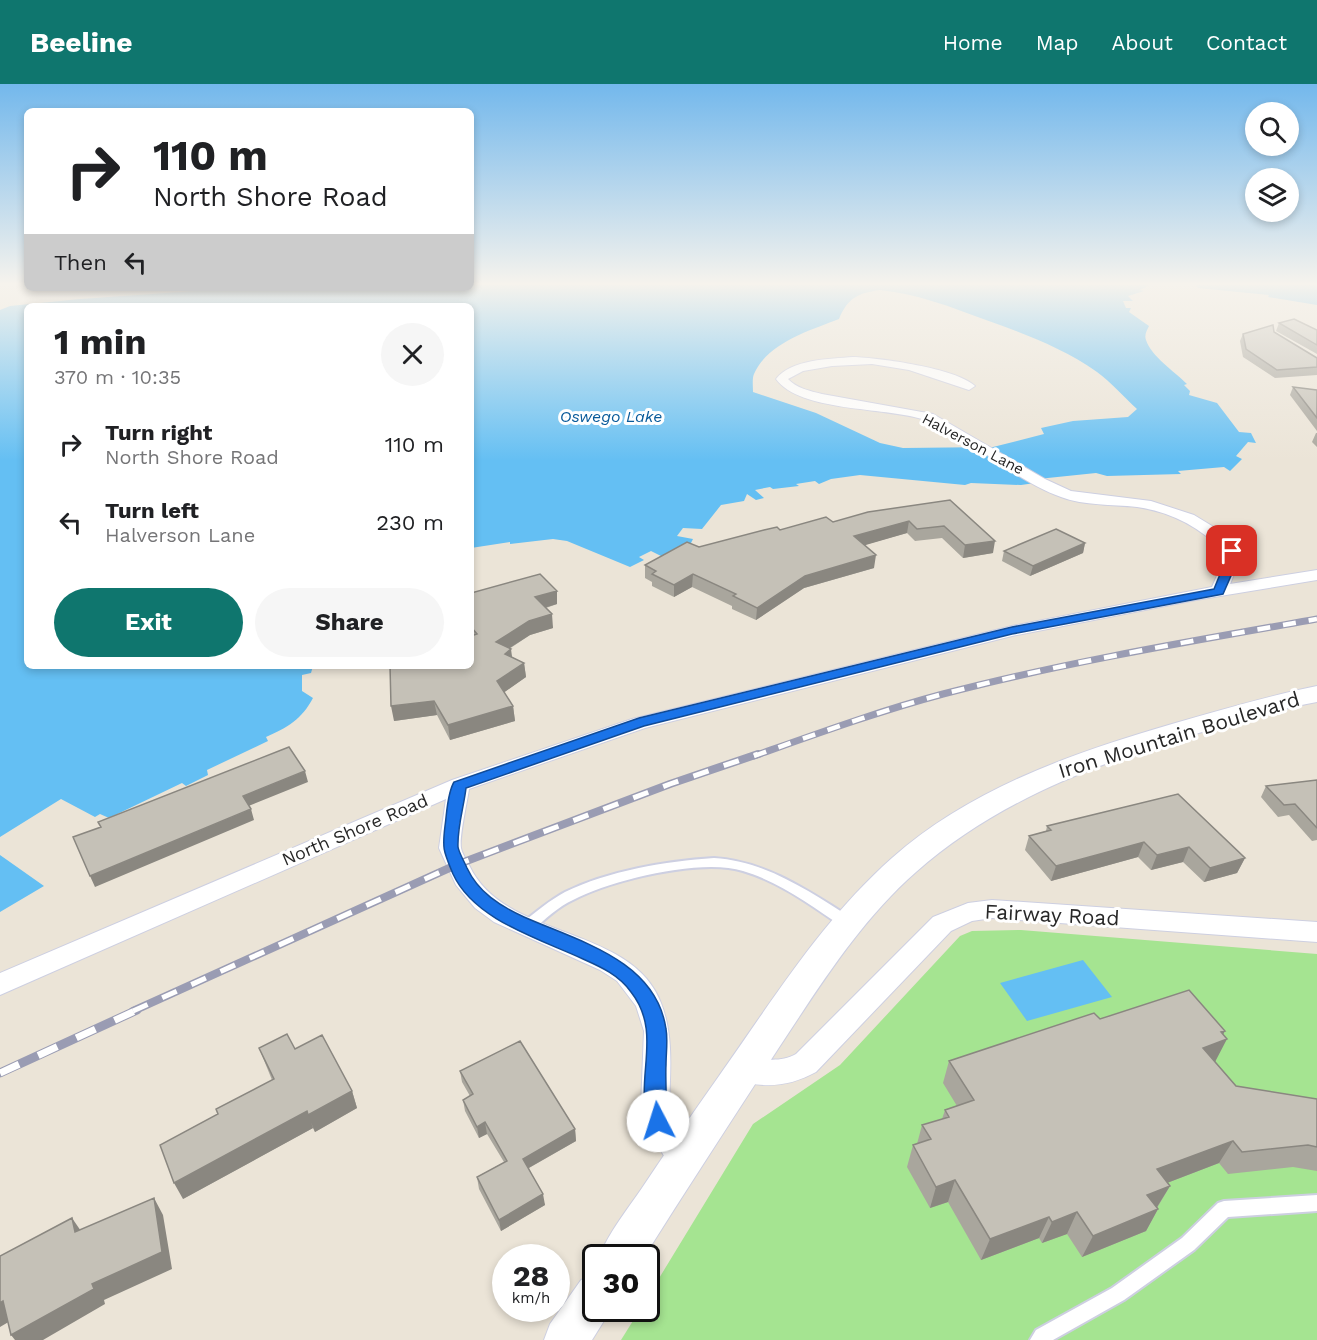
<!DOCTYPE html>
<html lang="en">
<head>
<meta charset="utf-8">
<style>
  body { margin:0; font-family:"Work Sans",sans-serif; background:#f6f6f6; color:#202124; height:100vh; display:flex; flex-direction:column; font-size:22px; white-space:nowrap }
  * { box-sizing:border-box; margin:0 }
  p { font-size:20px; color:#757577 }
  .icon { flex:none; width:33px; height:33px; fill:none; stroke:currentColor; stroke-width:2; stroke-linecap:round; stroke-linejoin:round }
  .map { position:relative; flex:1; overflow:hidden }
  .details { position:absolute; left:24px; top:219px; width:450px; height:366px; display:flex; flex-direction:column; background:#fff; border-radius:9px; box-shadow:0 3px 9px #0003 }
  .details>* { flex:none }
  .top-card { position:absolute; left:24px; top:24px; width:450px; height:183px; border-radius:9px; box-shadow:0 3px 9px #0003; background:#fff; color:#202124; overflow:hidden }
  .controls { position:absolute; left:1245px; top:18px; display:grid; gap:12px }
  .controls a { display:grid; place-items:center; width:54px; height:54px; border-radius:50%; background:#fff; box-shadow:0 3px 9px #0003; font-size:30px }
  .speed { position:absolute; left:492px; top:1160px; display:flex; gap:12px; font-size:30px; font-weight:700; text-align:center }
  .speed>* { display:grid; place-content:center; width:78px; height:78px; border-radius:50%; background:#fff; box-shadow:0 3px 9px #0003; line-height:1 }
  .speed small { font-size:15px; font-weight:400 }
  .speed .limit { border:3px solid #111; border-radius:9px; background:#fff; color:#111 }
  .pin { position:absolute; display:grid; place-items:center; width:51px; height:51px; color:#fff; margin:-26px; border-radius:12px; box-shadow:0 3px 9px #0006 }
  .me { position:absolute; width:66px; margin:-33px; rotate:355deg; stroke-linejoin:round; filter:drop-shadow(0 0 4px #0008) }
  .turn { display:flex; align-items:center; gap:21px; height:126px; padding:0 30px; font-size:27px }
  .turn .icon { width:78px; height:78px; stroke-width:2.5 }
  .turn b { display:block; font-size:42px; line-height:51px }
  .then { display:flex; align-items:center; height:57px; padding:0 30px; background:#0003; gap:12px; font-size:22px }
  .round { display:grid; place-items:center; flex:none; width:63px; height:63px; border-radius:32px; background:#f6f6f6 }
  .headline { display:flex; align-items:center; justify-content:space-between; height:102px; padding:0 30px }
  h1 { font-size:36px; font-weight:700; line-height:45px }
  .button { display:flex; gap:12px; margin-top:auto; padding:12px 30px }
  .button a { flex:1; height:69px; border-radius:36px; background:#0f766e; color:#fff; font-size:24px; font-weight:700; line-height:69px; text-align:center }
  .button a+a { background:#f6f6f6; color:#202124 }
  ul { padding:0; list-style:none }
  li { display:flex; align-items:center; gap:18px; height:78px; padding:0 30px }
  li div { flex:1 }
  li b { display:block; font-size:22px }
  li em { font-style:normal }
  header { display:flex; align-items:center; gap:36px; box-sizing:border-box; height:84px; padding:0 30px; background:#0f766e; color:#fff }
  header strong { font-size:28px }
  nav { display:flex; gap:33px; margin-inline-start:auto; font-size:21px }
  .map>svg:first-child { display:block }
</style>
</head>
<body>
<header>
<strong>Beeline</strong>
<nav><a>Home</a><a>Map</a><a>About</a><a>Contact</a></nav>
</header>
<div class="map">
<svg width="1317" height="1256" viewBox="0 0 1317 1256">
  <rect width="100%" height="100%" fill="#ebe4d7"/>
  <path fill="#a5e491" d="M1021,846L1317,870V1256H621L641,1224H646L647,1214L753,1040L840,981L960,852L972,847Z"/>
  <path fill="#64bff3" fill-rule="evenodd" d="M471,201H1149L1140,206L1144,207L1128,212L1133,217H1123L1126,224H1131L1129,228L1149,242C1147,246 1144,251 1146,256C1151,272 1175,288 1187,300L1184,301L1190,307L1189,311L1217,319L1239,348L1251,349L1256,359L1248,358L1236,372L1242,375L1230,387L1224,383L1178,387L1181,390L1107,392L1096,389L1038,395L1035,399L1021,401L971,399L965,401L860,391L831,395L819,400L815,397L796,400L799,402L773,405L770,403L755,406L764,414L756,416L747,410L744,417L721,421L702,445L683,444L677,452L693,455L689,463L669,476L651,467L639,473L644,476L630,483L567,457L553,455L510,460V458L471,464V222H27V582H313L311,589L302,591V607L313,614C302,635 287,644 266,653L268,657L207,686L208,691L186,702L182,699L109,734L100,730L95,733L61,715L0,753V226L10,222L80,215L238,204H471ZM880,206C918,210 951,223 986,236C1025,250 1063,264 1097,288C1112,299 1124,313 1137,325L1128,333L1073,337L1041,344L1044,350L993,363L903,364L880,359L816,329L753,308C753,303 752,294 754,290C767,259 811,246 839,235C848,213 859,209 880,206Z
    M1196,201H1317V221L1268,213L1269,211L1198,204Z
    M0,771L44,802L0,828Z
    M1083,876L1112,913L1027,937L1000,899Z"/>
  <g fill="none" stroke-linecap="round" stroke-linejoin="round">
    <defs>
      <path id="service" d="M714,774C766,777 810,808 853,835L855,839L853,843L848,844L843,843C812,822 780,798 743,787C701,774 612,796 573,816C558,823 545,835 533,846L528,847L523,846L521,842L523,838C536,828 550,816 565,808C608,787 666,777 714,774Z
        M1317,1111V1127L1228,1133L1194,1166L1124,1216L1053,1256H1030L1036,1246L1112,1204L1182,1154L1218,1119L1224,1117Z"/>
      <path id="minor" d="M853,273C880,274 956,284 975,302L969,306L909,286L872,280L832,282L803,287L788,295C796,304 810,307 822,310L933,330L1045,395L1071,407L1151,417L1194,431L1217,445L1240,467L1239,478L1230,500L1317,486V496L1196,516L1012,552L645,644L469,705C467,719 459,753 461,764C462,770 467,776 469,781C504,857 631,840 661,919C674,952 670,988 669,1023L671,1032L698,1075L694,1085L683,1089L672,1085L643,1037L641,1023L644,947L636,922L617,897L600,886L494,838L475,824L456,801L439,764L446,715L0,911V889L452,696L632,635L1012,542L1212,503L1223,478L1224,468C1200,443 1171,428 1137,423C1111,420 1085,422 1061,413C1012,396 969,350 922,335C884,323 800,328 776,295C791,275 830,275 853,273Z
        M992,816L1317,838V858L992,834L972,837L951,847L816,988C789,1003 763,1005 734,995L730,986L734,977C755,970 775,982 796,970L933,833L968,819Z"/>
      <path id="tertiary" d="M1317,602V618C1274,626 1231,639 1189,652C1090,682 994,719 916,788C860,837 819,903 778,965C733,1034 688,1103 644,1173H599C609,1148 627,1126 642,1104C667,1066 693,1029 719,992C772,917 822,836 892,774C971,704 1073,669 1172,640C1220,626 1268,612 1317,602Z
        M596,1190V1224H612L592,1256H544L550,1240L581,1196Z"/>
    </defs>
    <use href="#service" stroke="#cdcfe1" stroke-width="4"/>
    <use href="#minor" stroke="#cdcfe1" stroke-width="2"/>
    <use href="#tertiary" stroke="#cdcfe1" stroke-width="2"/>
    <use href="#service" fill="#fff" fill-rule="evenodd"/>
    <use href="#minor" fill="#fff" fill-rule="evenodd"/>
    <use href="#tertiary" fill="#fff" fill-rule="evenodd"/>
    <defs>
      <path id="rail-far2" d="M754,672C816,650 879,627 943,610C1066,578 1192,557 1317,535"/>
      <path id="rail-far1" d="M133,927L456,781L670,700L758,670"/>
      <path id="rail" d="M0,989L137,926"/>
    </defs>
    <use href="#rail-far2" stroke="#9a9cb3" stroke-width="7"/>
    <use href="#rail-far1" stroke="#9a9cb3" stroke-width="8"/>
    <use href="#rail" stroke="#9a9cb3" stroke-width="9"/>
    <use href="#rail-far2" stroke="#fff" stroke-width="4.5" stroke-dasharray="13" stroke-linecap="butt"/>
    <use href="#rail-far1" stroke="#fff" stroke-width="5" stroke-dasharray="16" stroke-linecap="butt"/>
    <use href="#rail" stroke="#fff" stroke-width="7" stroke-dasharray="21" stroke-linecap="butt"/>
  </g>
  <path fill="#a9a69d" d="M1279,239L1317,246V270L1276,247Z
    M1274,248L1317,274V291L1275,294L1243,273L1240,257L1243,250Z
    M1293,303L1317,306V347L1290,311Z
    M1316,349H1317V363L1312,358Z
    M950,416L993,469L963,474L942,454L915,457L907,449L864,461L874,484L804,504L756,536L732,525V522L692,503L674,513L652,502V498L645,494V481L699,463L780,446L833,438Z
    M1085,459L1083,469L1030,492L1002,477L1004,467Z
    M557,507V520L546,524L553,544L530,551L509,565L512,573L524,579L526,593L504,608L513,622L515,637L450,656L437,631L394,637L471,582V509Z
    M1317,696V756L1312,757L1289,731L1278,733L1261,713L1266,702Z
    M1178,710L1245,774L1237,789L1204,798L1183,778L1151,786L1138,773L1051,797L1025,766L1029,752L1046,747L1047,742Z
    M1100,935L1223,951L1215,978L1236,1002L1317,1015V1087L1293,1083L1228,1090L1219,1079L1167,1099L1170,1102L1157,1124L1158,1125L1146,1147L1082,1173L1067,1150L1042,1159L1039,1154L981,1176L948,1118L930,1124L907,1083L913,1061L917,1060L922,1041L942,1035L945,1026L957,1022L943,999L949,977Z
    M259,964L295,965L352,1007L357,1024L315,1048L313,1044L183,1115L218,1030L272,996Z
    M460,987L575,1045L576,1057L529,1084L545,1121L501,1147L479,1105L477,1093L504,1078L487,1050L479,1054L465,1027L463,1016L470,1012L462,998Z"/>
  <path fill="#8a8780" d="M909,437L907,449L852,465L854,452Z
    M995,457L993,469L963,474L965,461Z
    M1085,459L1083,469L1030,492L1033,482Z
    M876,471L874,484L804,504L756,536L757,524L805,492Z
    M693,490L692,503L674,513V501Z
    M557,507V520L537,526L535,513Z
    M552,530L553,544L530,551L497,572L496,558L529,537Z
    M511,565L513,580L505,570Z
    M524,579L526,593L499,612L497,597Z
    M434,617L437,631L394,637L391,622Z
    M513,622L515,637L450,656L448,641Z
    M305,687L308,698L246,723L243,712Z
    M251,725L254,736L95,803L90,792Z
    M1144,758L1138,773L1051,797L1056,782Z
    M1189,763L1183,778L1151,786L1157,771Z
    M1245,774L1237,789L1204,798L1210,784Z
    M1225,947L1219,958L1227,955L1215,978L1203,964L1221,948Z
    M352,1007L357,1024L315,1048L308,1031Z
    M307,1027L313,1044L183,1115L174,1099Z
    M485,1038L487,1050L479,1054L477,1043Z
    M575,1045L576,1057L525,1086L523,1075Z
    M1233,1057L1219,1079L1146,1107L1157,1085Z
    M955,1096L948,1118L930,1124L936,1103Z
    M1170,1102L1157,1123L1135,1132L1147,1111Z
    M543,1110L545,1121L501,1147L499,1136Z
    M154,1114L163,1131L172,1185L104,1216L105,1220L43,1256H15L11,1251Z
    M1158,1125L1146,1147L1082,1173L1093,1152Z
    M1077,1128L1067,1150L1042,1159L1052,1138Z
    M1049,1133L1039,1154L981,1176L990,1155Z
    M72,1134L83,1150L75,1148Z
    M3,1217L17,1233L0,1243V1219Z"/>
  <path fill="#c5c1b7" stroke="#8a8780" stroke-width="1.5" d="M1294,235L1317,246V261L1279,239Z
    M1273,241L1274,248L1317,274V283L1277,286L1246,265L1243,250Z
    M1293,303L1317,306V334Z
    M950,416L995,457L965,461L944,442L917,445L909,437L854,452L876,471L805,492L757,524L733,512L736,510L693,490L674,501L652,490L656,487L645,481L687,458L699,463L764,446L777,443L780,446L826,433L833,438L868,428Z
    M1056,445L1085,459L1033,482L1004,467Z
    M540,490L557,507L535,513L552,530L529,537L496,558L511,565L505,570L524,579L497,597L513,622L448,641L434,617L391,622L390,582H471V552L477,550L471,543V509Z
    M289,663L305,687L243,712L251,725L90,792L73,753L101,743L98,738Z
    M1317,696V744L1295,720L1284,721L1266,702Z
    M1178,710L1245,774L1210,784L1189,763L1157,771L1144,758L1056,782L1029,752L1051,746L1047,742Z
    M1189,906L1225,947L1221,948L1227,955L1203,964L1236,1002L1317,1015V1063L1308,1061L1242,1068L1233,1057L1157,1085L1170,1102L1147,1111L1158,1125L1093,1152L1077,1128L1052,1138L1049,1133L990,1155L955,1096L936,1103L913,1061L931,1055L922,1041L949,1033L945,1026L974,1016L949,977L1094,929L1100,935Z
    M287,950L295,965L322,951L352,1007L308,1031L307,1027L174,1099L160,1061L218,1030L216,1025L274,995L259,964Z
    M520,957L575,1045L523,1075L543,1110L499,1136L477,1093L507,1077L485,1038L477,1043L463,1016L473,1010L460,987Z
    M154,1114L162,1168L92,1200L94,1205L11,1251L3,1217L0,1219V1172L72,1134L75,1148Z"/>
  <linearGradient id="sky" x2="0" y2="1"><stop stop-color="#73b8ec"/><stop offset="0.53" stop-color="#f6f3ed"/><stop offset="1" stop-color="#f6f3ed" stop-opacity="0"/></linearGradient>
  <rect width="1317" height="377" fill="url(#sky)"/>
  <path fill="#1a73e8" stroke="#114b97" stroke-width="1.5" d="M1232,464L1237,467V478L1223,510L1012,550L644,642L466,704C464,722 457,744 458,763C459,769 464,777 467,784C478,808 500,822 524,833C578,857 656,876 666,945C668,956 666,969 666,981C665,993 668,1038 665,1044L658,1046L651,1044C631,999 665,951 631,908C619,891 601,883 583,875C540,855 474,836 453,790C444,768 442,766 445,742C447,729 447,710 454,698L639,634L1012,543L1214,505L1225,478L1226,467Z"/>
  <g text-anchor="middle" stroke-width="6" stroke-linejoin="round" paint-order="stroke">
    <g font-size="15" fill="#272727" stroke="#fff">
      <text transform="translate(973 360) rotate(28)" y="5">Halverson Lane</text>
    </g>
    <g font-size="16" font-style="italic" fill="#085a9a" stroke="#fff">
      <text x="611" y="338">Oswego Lake</text>
    </g>
    <g font-size="18" fill="#272727" stroke="#fff">
      <text transform="translate(355 746) rotate(-23)" y="6">North Shore Road</text>
    </g>
    <g font-size="21" fill="#272727" stroke="#fff">
      <text transform="translate(1179 651) rotate(-17)" y="7">Iron Mountain Boulevard</text>
      <text transform="translate(1052 831) rotate(3)" y="7">Fairway Road</text>
    </g>
  </g>
</svg>
<div class="controls">
<a><svg class="icon" aria-label="search" viewBox="0 0 24 24"><circle cx="10" cy="10" r="6"/><path d="M15 15l6 6"/></svg></a>
<a><svg class="icon" aria-label="layers" viewBox="0 0 24 24"><path d="M12 4l9 5-9 5-9-5zM3 14l9 5 9-5"/></svg></a>
</div>
<div class="speed"><div>28<small>km/h</small></div><div class="limit">30</div></div>
<div class="pin" style="left:1232px;top:467px;background:#d93025"><svg class="icon" aria-label="arrive" viewBox="0 0 24 24"><path d="M6 21V4h12l-3 4 3 4H6"/></svg></div>
<svg class="me" style="left:658px;top:1037px" viewBox="-20 -20 40 40"><circle r="19" fill="#fff"/><path d="M0-13L10 11 0 6-10 11z" fill="#1a73e8"/></svg>
<div class="top-card">
<div class="turn"><svg class="icon" aria-label="right" viewBox="0 0 24 24"><path d="M7 20v-9h11M14 6l5 5-5 5"/></svg><div><b>110 m</b>North Shore Road</div></div>
<div class="then">Then<svg class="icon" aria-label="left" viewBox="0 0 24 24"><path d="M17 20v-9H6M10 6l-5 5 5 5"/></svg></div>
</div>
<section class="details">
<div class="headline"><div><h1>1 min</h1><p>370 m · 10:35</p></div><a class="round"><svg class="icon" aria-label="close" viewBox="0 0 24 24"><path d="M6 6l12 12M18 6L6 18"/></svg></a></div>
<ul>
<li><svg class="icon" aria-label="right" viewBox="0 0 24 24"><path d="M7 20v-9h11M14 6l5 5-5 5"/></svg><div><b>Turn right</b><p>North Shore Road</p></div><em>110 m</em></li>
<li><svg class="icon" aria-label="left" viewBox="0 0 24 24"><path d="M17 20v-9H6M10 6l-5 5 5 5"/></svg><div><b>Turn left</b><p>Halverson Lane</p></div><em>230 m</em></li>
</ul>
<div class="button"><a>Exit</a><a>Share</a></div>
</section>
</div>
</body>
</html>
